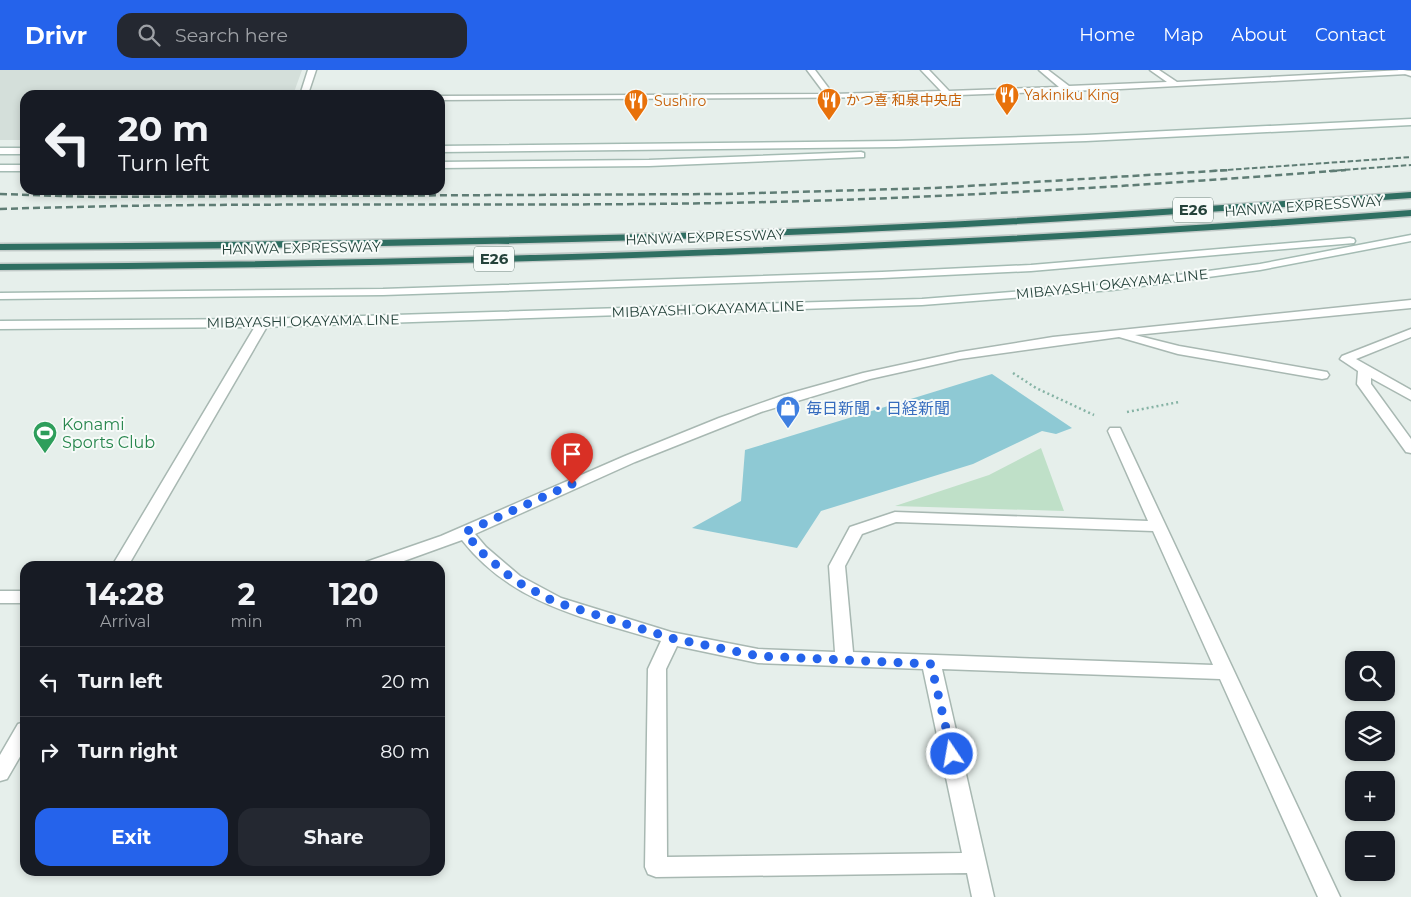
<!DOCTYPE html>
<html lang="en">
<head>
<meta charset="utf-8">
<style>
  body { margin:0; font-family:Montserrat,"Noto Sans JP",sans-serif; background:#242831; color:#f1f3f6; height:100vh; display:flex; flex-direction:column; font-size:19px; white-space:nowrap }
  * { box-sizing:border-box; margin:0 }
  p { font-size:16px; color:#9ea1a6 }
  .icon { flex:none; width:28px; height:28px; fill:none; stroke:currentColor; stroke-width:2; stroke-linecap:round; stroke-linejoin:round }
  .map { position:relative; flex:1; overflow:hidden }
  .side { position:absolute; left:20px; top:491px; width:425px; height:315px; display:flex; flex-direction:column; background:#171b24; border-radius:15px; box-shadow:0 2px 8px #0003 }
  .side>* { flex:none }
  .hud { position:absolute; left:20px; top:20px; width:425px; height:105px; border-radius:15px; box-shadow:0 2px 8px #0003; background:#171b24; color:#f1f3f6; overflow:hidden }
  .controls { position:absolute; left:1345px; top:581px; display:grid; gap:10px }
  .controls a { display:grid; place-items:center; width:50px; height:50px; border-radius:10px; background:#171b24; box-shadow:0 2px 8px #0003; font-size:25px }
  .pin { position:absolute; display:grid; place-items:center; width:42px; height:42px; color:#fff; margin:-51px -21px; border-radius:50% 50% 50% 0; rotate:-45deg; box-shadow:0 0 5px #0007 }
  .pin .icon { rotate:45deg }
  .me { position:absolute; width:55px; margin:-28px; rotate:348deg; stroke-linejoin:round; filter:drop-shadow(0 0 4px #0008) }
  .turn { display:flex; align-items:center; gap:18px; height:105px; padding:0 15px; font-size:22px }
  .turn .icon { width:65px; height:65px; stroke-width:2.5 }
  .turn b { display:block; font-size:35px; line-height:42px }
  .eta { display:flex; justify-content:space-evenly; align-items:center; height:85px; text-align:center }
  .eta b { font-size:30px; font-weight:700; line-height:35px }
  .button { display:flex; gap:10px; margin-top:auto; padding:10px 15px }
  .button a { flex:1; height:58px; border-radius:15px; background:#2563eb; color:#fff; font-size:20px; font-weight:700; line-height:58px; text-align:center }
  .button a+a { background:#242831; color:#f1f3f6 }
  ul { padding:0; list-style:none }
  li { display:flex; align-items:center; gap:15px; height:70px; padding:0 15px; border-top:1px solid #363941 }
  li div { flex:1 }
  li b { display:block; font-size:19px }
  li em { font-style:normal }
  header { display:flex; align-items:center; gap:30px; box-sizing:border-box; height:70px; padding:0 25px; background:#2563eb; color:#fff }
  header strong { font-size:24px }
  nav { display:flex; gap:28px; margin-inline-start:auto; font-size:18px }
  .search { width:350px; height:45px; background:#242831; display:flex; align-items:center; gap:12px; box-sizing:border-box; padding:0 18px; border-radius:15px; color:#9ea1a6; font-size:19px }
  .map>svg:first-child { display:block }
</style>
</head>
<body>
<header>
<strong>Drivr</strong>
<div class="search"><svg class="icon" aria-label="search" viewBox="0 0 24 24"><circle cx="10" cy="10" r="6"/><path d="M15 15l6 6"/></svg>Search here</div>
<nav><a>Home</a><a>Map</a><a>About</a><a>Contact</a></nav>
</header>
<div class="map">
<svg width="1411" height="827" viewBox="0 0 1411 827">
  <rect width="100%" height="100%" fill="#e6efeb"/>
  <path fill="#d4dfda" d="M0,0H302L293,25H25V70H0Z"/>
  <path fill="#bfe0c8" d="M1041,378L1064,441L895,436L989,405Z"/>
  <path fill="#8ec9d4" d="M992,304L1072,358L1056,364L1042,361L973,394L821,441L797,478L692,458L741,431L745,380Z"/>
  <g fill="none" stroke-linecap="round" stroke-linejoin="round">
    <defs>
      <path id="minor" d="M308,0H316L309,21L313,25H304L301,22Z
        M807,0H815L833,24L941,21L921,0H929L949,21L1059,17L1039,0H1048L1069,16L1167,12L1150,0H1159L1177,12L1403,0L1411,2L1407,4L1120,19L906,27L440,30V26L825,24Z
        M1411,230V238L1135,265L1179,276L1327,302L1329,305L1327,308L1322,309L1178,284L1119,267L960,289L870,309L761,342L635,392L475,464L486,477L520,506L561,528L671,562L758,579L835,582L829,496L850,457L895,442L1148,451L1108,361L1110,358H1120L1340,827H1318L1220,609L942,599L994,827H972L967,803L656,807L648,804L645,797L648,599L661,571C586,548 513,535 462,470L390,496H364L366,492L441,466L625,386L719,348L784,325L863,303L960,282L1053,267ZM896,452L1153,461L1213,595L853,582L845,496L862,464ZM677,576L758,593L923,599L962,783L667,787L666,599Z
        M1411,259V267L1356,289L1411,320V330L1371,308V314L1411,369V383L1406,382L1357,314L1358,301L1340,289L1342,286Z
        M0,521H25V533H0Z"/>
      <path id="tertiary" d="M1398,0L1411,1V6L1399,2Z
        M263,249L269,253L128,496H112L257,253Z
        M25,652V678L7,709L0,711V685L18,654Z"/>
      <path id="secondary" d="M1411,49V55L1086,71L896,77L440,82V76L896,71L1086,65Z
        M0,78H25V84H0Z
        M861,82L864,83V87L649,96L440,98V92L649,90Z
        M0,95H25V101H0Z
        M1411,165V171L1260,200L1112,220L922,235L263,257L0,259V251L263,249L922,229L1112,214L1260,194Z
        M1350,168L1354,169L1355,171L1354,173L1031,201L882,208L383,225L0,229V223L383,219L882,202L1031,195Z"/>
      <path id="motorway" d="M1411,122V128C1203,143 996,157 788,165C525,175 263,179 0,180V174C263,172 525,169 788,159C996,151 1203,137 1411,122Z
        M1411,140V146C942,182 471,197 0,200V194C471,191 942,176 1411,140Z"/>
    </defs>
    <use href="#minor" stroke="#a8b8b2" stroke-width="3"/>
    <use href="#tertiary" stroke="#a8b8b2" stroke-width="3"/>
    <use href="#secondary" stroke="#a4bbb3" stroke-width="3"/>
    <use href="#motorway" stroke="#c2cac8" stroke-width="3"/>
    <path stroke="#86b3a5" stroke-width="2.5" stroke-dasharray="2 3" stroke-linecap="butt" d="M1013,303L1036,318L1094,345
      M1127,342L1179,332"/>
    <use href="#minor" fill="#fff" fill-rule="evenodd"/>
    <use href="#tertiary" fill="#fff" fill-rule="evenodd"/>
    <use href="#secondary" fill="#fff" fill-rule="evenodd"/>
    <use href="#motorway" fill="#2f6f62" fill-rule="evenodd"/>
    <path stroke="#5f7d75" stroke-width="2" stroke-dasharray="5.5 2.5" stroke-linecap="butt" d="M1212,101L1411,87
      M1329,101L1411,95"/>
    <path stroke="#5f7d75" stroke-width="2.5" stroke-dasharray="7 4" stroke-linecap="butt" d="M0,124L93,127L724,124L935,118L1230,100
      M0,139C241,131 483,137 724,133C932,129 1139,116 1346,100"/>
  </g>
  <g fill="none" stroke-linecap="round" stroke-linejoin="round">
    <path stroke="#2563eb" stroke-width="9" stroke-dasharray="0 16.2" d="M572,414L465,462L480,481L514,510L555,532L671,568L758,586L931,594L952,684"/>
  </g>
  <defs>
    <symbol id="restaurant-pin" viewBox="-11 -11 22 30"><path d="M0 17L-7.5 6A9.5 9.5 0 1 1 7.5 6Z" fill="#e8710a" stroke="#f7fbf9"/><path d="M-5-6h1v4h1v-4h1v4h1v-4h1v5L-1.5 .5V6h-2V.5L-5-1ZM5-6V6H3V1.5H1.5Q1.5-4 5-6Z" fill="#fff"/></symbol>
    <symbol id="shop-pin" viewBox="-11 -11 22 30"><path d="M0 17L-7.5 6A9.5 9.5 0 1 1 7.5 6Z" fill="#3f7fe0" stroke="#f7fbf9"/><path d="M-5-2.5h2.3a2.7 3.5 0 0 1 5.4 0H5L5.5 6h-11ZM-1.5-2.5h3a1.5 2.3 0 0 0-3 0Z" fill="#fff"/></symbol>
    <symbol id="stadium-pin" viewBox="-11 -11 22 30"><path d="M0 17L-7.5 6A9.5 9.5 0 1 1 7.5 6Z" fill="#2e9e5b" stroke="#f7fbf9"/><path d="M0-5a6.5 5 0 1 0 0 10a6.5 5 0 1 0 0-10ZM-3.5-1.8h7v3.6h-7Z" fill="#fff"/></symbol>
  </defs>
  <g fill-rule="evenodd">
    <use href="#restaurant-pin" x="993" y="11" width="28" height="38"/>
    <use href="#restaurant-pin" x="815" y="16" width="28" height="38"/>
    <use href="#restaurant-pin" x="622" y="17" width="28" height="38"/>
    <use href="#shop-pin" x="774" y="324" width="28" height="38"/>
    <use href="#stadium-pin" x="31" y="349" width="28" height="38"/>
  </g>
  <g text-anchor="middle" stroke-width="4" stroke-linejoin="round" paint-order="stroke">
    <g font-size="14" fill="#c56008" stroke="#f7fbf9" text-anchor="start">
      <text x="1024" y="30">Yakiniku King</text>
      <text x="846" y="35">かつ喜 和泉中央店</text>
      <text x="654" y="36">Sushiro</text>
    </g>
    <g font-size="14" fill="#24423a" stroke="#f7fbf9">
      <text transform="translate(1304 136) rotate(-4)" y="5">HANWA EXPRESSWAY</text>
      <text transform="translate(705 167) rotate(-2)" y="5">HANWA EXPRESSWAY</text>
      <text transform="translate(301 178) rotate(-1)" y="5">HANWA EXPRESSWAY</text>
      <text transform="translate(1112 214) rotate(-6)" y="5">MIBAYASHI OKAYAMA LINE</text>
      <text transform="translate(708 239) rotate(-2)" y="5">MIBAYASHI OKAYAMA LINE</text>
      <text transform="translate(303 251) rotate(-1)" y="5">MIBAYASHI OKAYAMA LINE</text>
    </g>
    <g fill="#f7fbf9" stroke="#637a73" stroke-width="1">
      <rect x="1173" y="127.5" width="40" height="25" rx="4"/>
      <rect x="474" y="176.5" width="40" height="25" rx="4"/>
    </g>
    <g font-size="15" font-weight="bold" fill="#24423a">
      <text x="1193" y="145">E26</text>
      <text x="494" y="194">E26</text>
    </g>
    <g font-size="16" fill="#366cbe" stroke="#f7fbf9" text-anchor="start">
      <text x="806" y="344">毎日新聞・日経新聞</text>
    </g>
    <g font-size="16" fill="#27864d" stroke="#f7fbf9" text-anchor="start">
      <text x="62" y="360">Konami<tspan x="62" dy="18">Sports Club</tspan></text>
    </g>
  </g>
</svg>
<div class="controls">
<a><svg class="icon" aria-label="search" viewBox="0 0 24 24"><circle cx="10" cy="10" r="6"/><path d="M15 15l6 6"/></svg></a>
<a><svg class="icon" aria-label="layers" viewBox="0 0 24 24"><path d="M12 4l9 5-9 5-9-5zM3 14l9 5 9-5"/></svg></a>
<a>+</a>
<a>−</a>
</div>
<div class="pin" style="left:572px;top:414px;background:#d93025"><svg class="icon" aria-label="arrive" viewBox="0 0 24 24"><path d="M6 21V4h12l-3 4 3 4H6"/></svg></div>
<svg class="me" style="left:952px;top:684px" viewBox="-20 -20 40 40"><circle r="17" fill="#2563eb" stroke="#fff" stroke-width="3"/><path d="M0-11L8 9 0 5-8 9z" fill="#fff"/></svg>
<div class="hud">
<div class="turn"><svg class="icon" aria-label="left" viewBox="0 0 24 24"><path d="M17 20v-9H6M10 6l-5 5 5 5"/></svg><div><b>20 m</b>Turn left</div></div>
</div>
<section class="side">
<div class="eta">
<div><b>14:28</b><p>Arrival</p></div>
<div><b>2</b><p>min</p></div>
<div><b>120</b><p>m</p></div>
</div>
<ul>
<li><svg class="icon" aria-label="left" viewBox="0 0 24 24"><path d="M17 20v-9H6M10 6l-5 5 5 5"/></svg><div><b>Turn left</b></div><em>20 m</em></li>
<li><svg class="icon" aria-label="right" viewBox="0 0 24 24"><path d="M7 20v-9h11M14 6l5 5-5 5"/></svg><div><b>Turn right</b></div><em>80 m</em></li>
</ul>
<div class="button"><a>Exit</a><a>Share</a></div>
</section>
</div>
</body>
</html>
